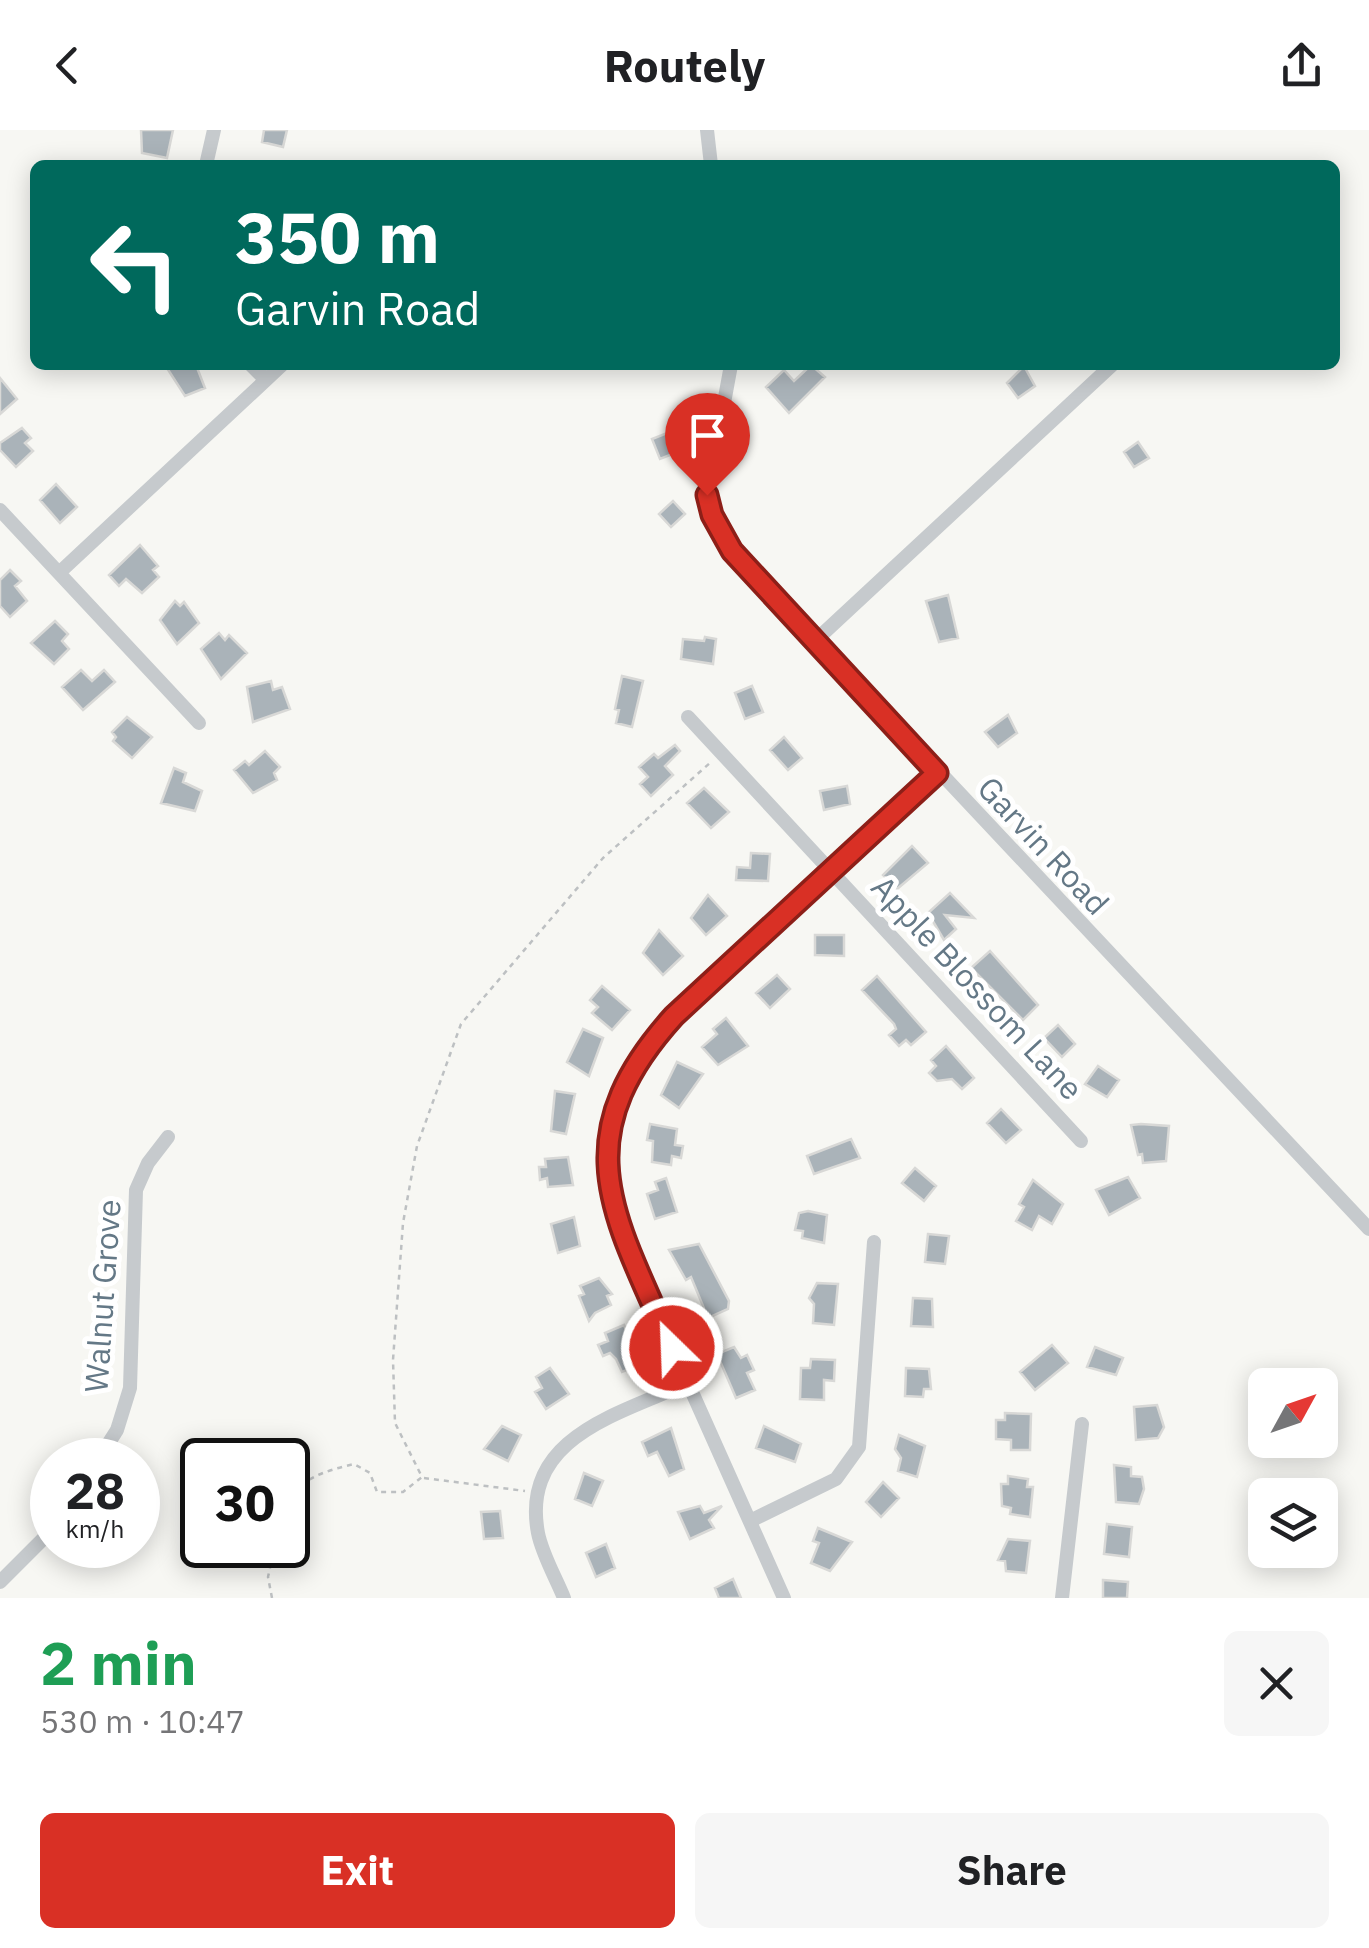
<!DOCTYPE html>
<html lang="en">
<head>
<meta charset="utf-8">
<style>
  body { margin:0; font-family:"IBM Plex Sans",sans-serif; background:#f6f6f6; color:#202124; height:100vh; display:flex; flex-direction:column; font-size:38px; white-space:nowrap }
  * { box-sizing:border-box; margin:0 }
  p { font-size:32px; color:#757577 }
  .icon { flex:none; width:55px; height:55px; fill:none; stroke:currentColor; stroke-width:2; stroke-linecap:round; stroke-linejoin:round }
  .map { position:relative; height:1468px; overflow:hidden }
  .panel { display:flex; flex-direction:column; background:#fff; flex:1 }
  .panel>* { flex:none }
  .guide { position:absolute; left:30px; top:30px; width:1310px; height:210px; border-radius:15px; box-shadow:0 5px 25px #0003; background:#00695c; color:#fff; overflow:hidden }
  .needle { width:65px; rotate:50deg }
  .controls { position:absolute; left:1248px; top:1238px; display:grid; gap:20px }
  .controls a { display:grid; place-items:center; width:90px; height:90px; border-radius:15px; background:#fff; box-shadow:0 5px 25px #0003; font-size:50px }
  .speed { position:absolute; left:30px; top:1308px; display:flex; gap:20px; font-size:50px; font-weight:700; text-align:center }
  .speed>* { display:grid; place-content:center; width:130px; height:130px; border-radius:50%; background:#fff; box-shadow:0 5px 25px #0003; line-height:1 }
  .speed small { font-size:25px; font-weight:400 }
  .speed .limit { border:5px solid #111; border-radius:15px; background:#fff; color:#111 }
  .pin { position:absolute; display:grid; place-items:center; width:85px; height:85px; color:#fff; margin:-102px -42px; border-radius:50% 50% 50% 0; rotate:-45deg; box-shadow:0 0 10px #0007 }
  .pin .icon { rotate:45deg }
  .me { position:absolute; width:110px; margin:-55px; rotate:336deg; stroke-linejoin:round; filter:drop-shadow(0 0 8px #0008) }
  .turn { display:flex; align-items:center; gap:35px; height:210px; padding:0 40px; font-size:45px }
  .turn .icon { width:130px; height:130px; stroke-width:2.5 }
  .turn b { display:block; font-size:70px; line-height:85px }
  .round { display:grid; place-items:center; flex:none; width:105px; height:105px; border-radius:15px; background:#f6f6f6 }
  .summary { display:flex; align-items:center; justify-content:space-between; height:170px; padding:0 40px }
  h1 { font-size:60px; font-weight:700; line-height:75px; color:#1e9e55 }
  .button { display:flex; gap:20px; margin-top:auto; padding:20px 40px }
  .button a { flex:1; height:115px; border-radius:15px; background:#d93025; color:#fff; font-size:40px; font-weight:700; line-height:115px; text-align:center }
  .button a+a { background:#f6f6f6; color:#202124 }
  header { display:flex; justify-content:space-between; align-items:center; height:130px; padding:0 40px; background:#fff; font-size:45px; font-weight:700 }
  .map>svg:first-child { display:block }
</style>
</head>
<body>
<header><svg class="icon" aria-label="back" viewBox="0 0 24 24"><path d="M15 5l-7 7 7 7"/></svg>Routely<svg class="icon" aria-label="share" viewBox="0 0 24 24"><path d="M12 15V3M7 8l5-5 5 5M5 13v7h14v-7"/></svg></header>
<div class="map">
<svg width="1369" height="1468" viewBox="0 0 1369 1468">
  <rect width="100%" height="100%" fill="#f7f7f3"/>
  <path fill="#aab3b9" stroke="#d8d8d6" stroke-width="2.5" d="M141,0H173L167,28L142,23Z
    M264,0H287L283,17L262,12Z
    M165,235H196L205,258L185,266Z
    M811,235L825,247L789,283L766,257L784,240L794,251Z
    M1024,236L1035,256L1018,268L1007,253Z
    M0,248L17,269L0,284Z
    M22,298L31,308L25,313L33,321L16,337L0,320V313Z
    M667,303L675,323L660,329L652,309Z
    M1138,312L1149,328L1134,337L1124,322Z
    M56,354L77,377L60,393L40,370Z
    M673,371L685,384L671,397L659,384Z
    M140,415L158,436L153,440L159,447L142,463L126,449L119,456L109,445Z
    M10,440L21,451L15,456L27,471L10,487L0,476V450Z
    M948,465L958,508L939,512L926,471Z
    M175,471L180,476L184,472L199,493L177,514L160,490Z
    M55,491L68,504L62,511L69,519L54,534L31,513Z
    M219,503L225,510L229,505L247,523L221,549L201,519Z
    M705,507L716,509L713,534L681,529L683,509L704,511Z
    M81,540L92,551L104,540L115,552L83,580L62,557Z
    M622,546L643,551L632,597L616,593L619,580L615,579Z
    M271,551L273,560L282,557L290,579L253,592L247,557Z
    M752,556L763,582L745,589L735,563Z
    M1008,585L1017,603L998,617L985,602Z
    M127,587L152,607L132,628L113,611L116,607L112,602Z
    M784,607L802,628L788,640L770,620Z
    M675,615L680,621L665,636L673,645L651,666L640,654L648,647L639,637L654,624L658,628Z
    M265,621L280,637L274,643L277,650L253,663L234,640L245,631L249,635Z
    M174,638L186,643L183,652L202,661L195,681L161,673Z
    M847,656L850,674L824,680L820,661Z
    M704,658L729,682L711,698L687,673Z
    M912,716L928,733L897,759L883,745Z
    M751,723L770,724L768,751L736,750L737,737L750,738Z
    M950,763L974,788L945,785L956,799L944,810L928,783Z
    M708,765L727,786L706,805L691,788Z
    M659,800L683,826L663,845L643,823Z
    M815,805H844V826L815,825Z
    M990,821L1038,875L1023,890L971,838Z
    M777,845L790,859L770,878L756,863Z
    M877,846L926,902L911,915L906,910L899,916L889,905L896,899L894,894L862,860Z
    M602,856L630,880L612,900L592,883L598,877L590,870Z
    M726,888L748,916L718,935L702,917L717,904L713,899Z
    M1058,895L1075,914L1062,927L1044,908Z
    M583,899L603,908L589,946L567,932Z
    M946,916L974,948L962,959L952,949L937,951L929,943L936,936L931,930Z
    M677,932L703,944L679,978L661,965Z
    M1098,936L1119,950L1107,967L1085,954Z
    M555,961L575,964L566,1004L551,1001Z
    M1001,979L1021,1000L1006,1013L987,993Z
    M650,994L677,999L675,1015L683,1016L681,1028L672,1026L671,1035L652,1032L653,1011L647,1010Z
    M1141,994L1169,996L1166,1031L1143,1033L1142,1024L1138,1025L1131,995Z
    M851,1009L860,1028L814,1044L807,1026Z
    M568,1027L573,1055L548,1057L547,1048L540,1050L539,1037H546L545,1029Z
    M915,1038L936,1056L924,1071L902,1053Z
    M1128,1047L1140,1068L1109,1085L1096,1060Z
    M666,1048L677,1082L655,1089L647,1064L658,1060L655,1052Z
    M1033,1050L1063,1074L1052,1094L1039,1086L1032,1100L1016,1091L1024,1077L1019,1074Z
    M808,1081L827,1085L824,1113L802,1108L803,1101L795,1100L799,1083Z
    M574,1087L580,1116L558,1123L551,1094Z
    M928,1104L949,1106L945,1134L925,1132Z
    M699,1114L729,1171L728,1179L708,1188L691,1147L686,1150L669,1120Z
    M599,1148L612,1164L607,1166L611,1175L595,1183L589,1191L579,1166L584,1164L580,1156Z
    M817,1153L838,1154L834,1195L813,1193L814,1174L809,1168Z
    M913,1168L932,1169L933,1197L911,1196Z
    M624,1195L640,1235L622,1242L616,1229L610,1223L603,1226L598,1215L608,1211L605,1203Z
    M1052,1215L1068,1233L1035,1260L1020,1242Z
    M734,1217L741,1228L747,1225L754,1240L747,1243L755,1260L736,1268L717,1224Z
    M1095,1217L1123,1228L1116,1245L1087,1237Z
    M811,1229L835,1230L834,1251L824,1250V1270L800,1269L801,1238H810Z
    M550,1238L569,1264L546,1279L535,1262L542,1258L536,1247Z
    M906,1238L929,1239L931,1259H924L923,1267L905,1266Z
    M1157,1275L1164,1297L1158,1308L1136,1310L1134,1277Z
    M1005,1283L1031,1284L1030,1320H1011V1310L996,1309V1290H1005Z
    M502,1296L521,1305L508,1331L484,1319Z
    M764,1296L801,1314L795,1332L756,1318Z
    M671,1298L684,1339L669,1346L657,1322L648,1326L642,1312Z
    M899,1305L925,1316L917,1347L898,1341L901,1328L895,1319Z
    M1114,1335L1131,1337V1346L1142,1347L1144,1359L1139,1374L1116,1372Z
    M584,1343L603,1351L592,1376L575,1369Z
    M1008,1346L1028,1349L1027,1357H1033L1030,1387L1010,1384L1011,1378L1002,1376L1001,1354H1008Z
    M883,1352L899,1368L881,1387L866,1372Z
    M700,1376L704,1383L722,1376L709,1390L714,1398L690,1409L678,1382Z
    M500,1381L503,1408L484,1409L481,1382Z
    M1107,1394L1132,1397L1129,1427L1104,1424Z
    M818,1398L852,1412L830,1441L811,1433L819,1413L813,1411Z
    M1008,1409L1030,1411L1026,1443L1006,1441L1005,1431L998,1430Z
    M606,1414L615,1438L596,1447L586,1423Z
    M733,1449L741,1468H719L715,1458Z
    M1103,1450L1128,1452L1127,1468H1103Z"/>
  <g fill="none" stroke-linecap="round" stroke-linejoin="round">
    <path stroke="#bdc0c2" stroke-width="2.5" stroke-dasharray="5 5" stroke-linecap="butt" d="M424,1348L525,1361
      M288,1370C302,1347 329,1340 354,1334L370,1343L377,1362H403L422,1347L395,1293L393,1230L403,1093L417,1016L461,894L603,728L711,632
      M272,1468L268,1447L275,1415"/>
    <path stroke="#c6cacd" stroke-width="14" d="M707,0L711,35
      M206,35L214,0
      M251,235L265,249
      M731,235L707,365L712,385L732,421L1369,1099
      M0,380L199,593
      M60,442L282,235
      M815,511L1112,235
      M688,587L1081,1011
      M98,1330L117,1300L130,1258L136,1060L148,1033L168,1007
      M750,1391L836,1349L859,1317L874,1112
      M0,1452L52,1400
      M564,1468C556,1448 542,1424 538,1403C520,1307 620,1284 688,1253
      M784,1468L625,1112C592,1012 604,964 675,886L937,643
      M1062,1468L1082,1294"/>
  </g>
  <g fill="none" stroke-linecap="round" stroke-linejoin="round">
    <defs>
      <path id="route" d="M672,1218C614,1085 562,1010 674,886L937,643L732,421L712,385L707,365"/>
    </defs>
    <use href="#route" stroke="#8d1f18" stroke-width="25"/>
    <use href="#route" stroke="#d93025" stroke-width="18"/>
  </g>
  <g text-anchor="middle" stroke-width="10" stroke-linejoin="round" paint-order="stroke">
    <g font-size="32" fill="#647886" stroke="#fff">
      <text transform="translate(1043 716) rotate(47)" y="11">Garvin Road</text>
      <text transform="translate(977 858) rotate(47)" y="11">Apple Blossom Lane</text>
      <text transform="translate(103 1166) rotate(-86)" y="11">Walnut Grove</text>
    </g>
  </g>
</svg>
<div class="controls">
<a><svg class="needle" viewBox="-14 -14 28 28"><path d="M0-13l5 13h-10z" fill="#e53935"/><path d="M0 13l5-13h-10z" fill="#757577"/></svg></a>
<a><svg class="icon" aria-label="layers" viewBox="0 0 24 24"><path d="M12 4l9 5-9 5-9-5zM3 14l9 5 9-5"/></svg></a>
</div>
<div class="speed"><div>28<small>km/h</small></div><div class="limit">30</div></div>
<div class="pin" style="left:707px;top:365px;background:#d93025"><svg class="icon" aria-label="arrive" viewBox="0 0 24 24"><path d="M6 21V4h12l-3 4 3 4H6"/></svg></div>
<svg class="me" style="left:672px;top:1218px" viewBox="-20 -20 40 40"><circle r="17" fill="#d93025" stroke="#fff" stroke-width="3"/><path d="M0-11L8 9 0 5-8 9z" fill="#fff"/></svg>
<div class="guide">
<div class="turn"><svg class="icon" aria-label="left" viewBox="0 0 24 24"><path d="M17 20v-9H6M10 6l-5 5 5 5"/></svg><div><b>350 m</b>Garvin Road</div></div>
</div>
</div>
<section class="panel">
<div class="summary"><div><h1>2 min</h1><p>530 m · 10:47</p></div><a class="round"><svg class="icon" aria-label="close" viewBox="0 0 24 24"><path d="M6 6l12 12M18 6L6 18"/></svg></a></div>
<div class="button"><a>Exit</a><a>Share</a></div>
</section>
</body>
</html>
